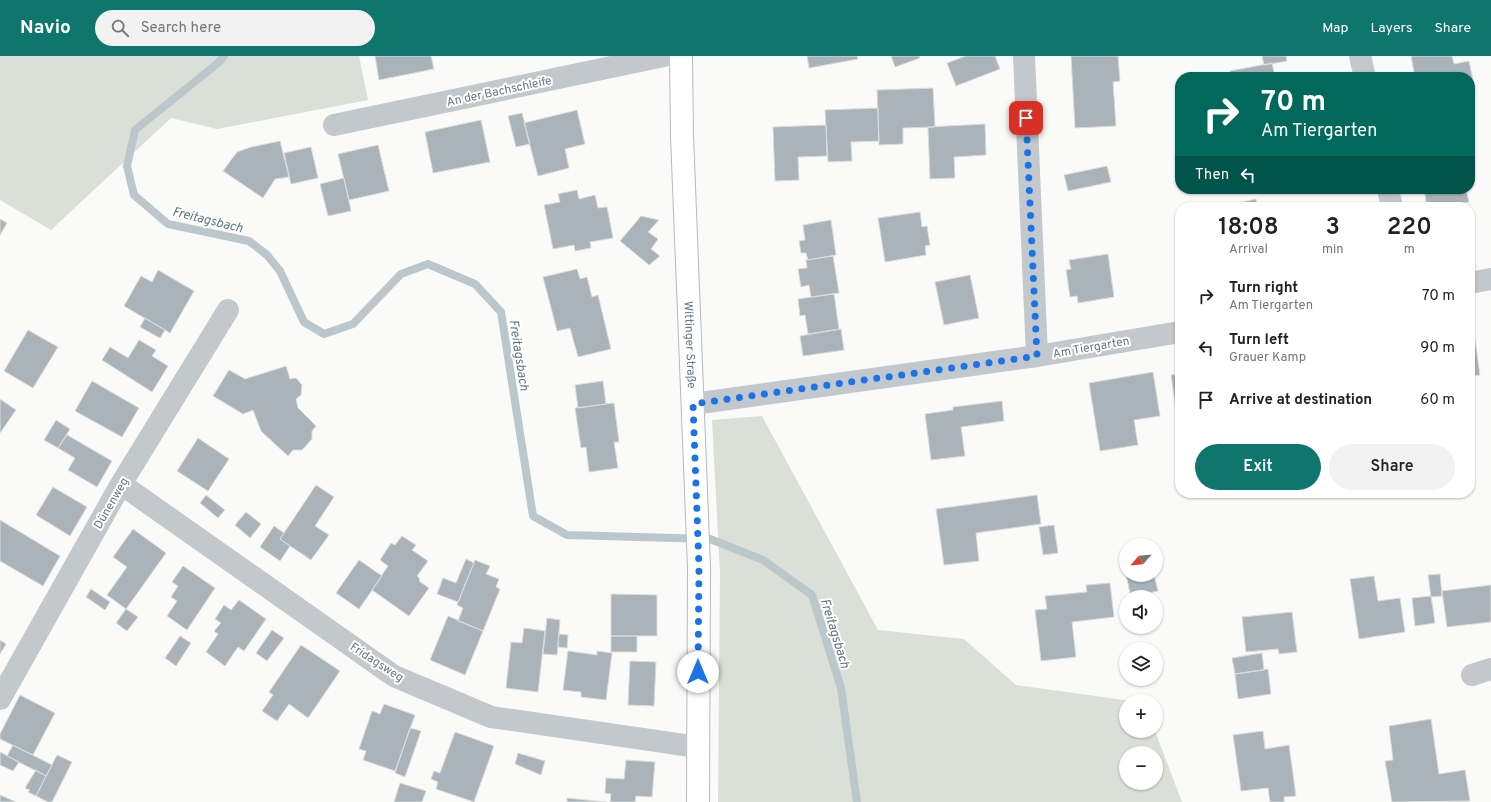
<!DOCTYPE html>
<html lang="en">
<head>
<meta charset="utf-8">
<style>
  body { margin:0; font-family:Overpass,sans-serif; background:#f2f2f2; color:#222; height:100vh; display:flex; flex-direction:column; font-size:15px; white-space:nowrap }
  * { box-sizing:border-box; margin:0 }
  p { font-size:13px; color:#767676 }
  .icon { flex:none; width:22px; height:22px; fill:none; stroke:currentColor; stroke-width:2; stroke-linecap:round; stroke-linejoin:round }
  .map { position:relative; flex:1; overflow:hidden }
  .sheet { position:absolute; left:1175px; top:146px; width:300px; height:296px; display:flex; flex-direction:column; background:#fff; border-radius:16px; box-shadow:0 1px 3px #0004 }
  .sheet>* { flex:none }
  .top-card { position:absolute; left:1175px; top:16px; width:300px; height:122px; border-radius:16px; box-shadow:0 1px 3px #0004; background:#00695c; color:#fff; overflow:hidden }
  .needle { width:26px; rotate:243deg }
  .fabs { position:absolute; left:1119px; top:482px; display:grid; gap:8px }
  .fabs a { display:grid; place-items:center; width:44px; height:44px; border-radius:50%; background:#fff; box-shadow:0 1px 3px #0004; font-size:20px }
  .pin { position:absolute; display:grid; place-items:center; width:34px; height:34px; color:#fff; margin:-17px; border-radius:8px; box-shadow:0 2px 6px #0006 }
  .me { position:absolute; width:44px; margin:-22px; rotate:0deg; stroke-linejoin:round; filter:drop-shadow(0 0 3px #0008) }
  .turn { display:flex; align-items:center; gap:14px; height:84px; padding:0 20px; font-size:18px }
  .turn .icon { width:52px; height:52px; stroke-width:2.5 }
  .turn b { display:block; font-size:28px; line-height:34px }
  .then { display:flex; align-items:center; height:38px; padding:0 20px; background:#0003; gap:8px; font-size:15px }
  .eta { display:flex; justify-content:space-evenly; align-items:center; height:68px; text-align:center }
  .eta b { font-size:24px; font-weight:600; line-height:28px }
  .action { display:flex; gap:8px; margin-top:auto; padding:8px 20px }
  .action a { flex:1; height:46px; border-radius:24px; background:#0f766e; color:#fff; font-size:16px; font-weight:600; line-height:46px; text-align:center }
  .action a+a { background:#f2f2f2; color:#222 }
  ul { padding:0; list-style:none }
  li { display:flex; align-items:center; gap:12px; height:52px; padding:0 20px }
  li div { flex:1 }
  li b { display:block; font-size:15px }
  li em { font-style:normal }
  header { display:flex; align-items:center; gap:24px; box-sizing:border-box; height:56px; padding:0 20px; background:#0f766e; color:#fff }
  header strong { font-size:19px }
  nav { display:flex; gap:22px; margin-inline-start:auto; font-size:14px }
  .search { width:280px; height:36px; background:#f2f2f2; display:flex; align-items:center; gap:10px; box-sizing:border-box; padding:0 14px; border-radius:22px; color:#767676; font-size:15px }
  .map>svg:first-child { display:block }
</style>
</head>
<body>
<header>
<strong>Navio</strong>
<div class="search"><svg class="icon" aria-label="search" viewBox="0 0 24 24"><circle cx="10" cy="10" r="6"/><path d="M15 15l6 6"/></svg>Search here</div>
<nav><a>Map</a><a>Layers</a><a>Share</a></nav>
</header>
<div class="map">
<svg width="1491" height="746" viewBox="0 0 1491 746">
  <rect width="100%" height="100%" fill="#fafaf8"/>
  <path fill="#dadfd7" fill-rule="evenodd" d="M0,0H359L368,44L217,73L171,62L51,174L0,144Z
    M762,360L878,574L964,583L1016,629L1131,645H1126V675H1155L1182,746H718L720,517L712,364ZM1126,697H1156V727H1126Z"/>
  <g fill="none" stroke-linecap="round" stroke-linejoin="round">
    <path stroke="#bbc7cb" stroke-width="8" d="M224,0L218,7L135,74L127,110L134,139L168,168L249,185L267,199L280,215L304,266L324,278L353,268L401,218L428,208L475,228L501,256L533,460L567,479L710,483L763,504L812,539L841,632L857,746"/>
  </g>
  <path fill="#aab3b9" stroke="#dcdcda" d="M375,0H431L434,13L379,24Z
    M807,0H857L858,3L809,12Z
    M891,0H919L920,2L895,11Z
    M966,0H995L1000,13L956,30L947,7Z
    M1071,0H1118L1120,25L1113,26L1116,70L1075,72Z
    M1262,0H1286L1287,5L1264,9Z
    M1411,0H1452L1454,8L1469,5L1475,34L1470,35V21H1415Z
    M1272,7L1275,21H1231L1230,15Z
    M933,32L935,71L903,72V88L879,89L877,34Z
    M878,52L879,85L851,86L852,105L828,106L825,54Z
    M577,54L585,88L565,93L569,112L538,120L524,67Z
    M522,57L530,88L516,91L508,60Z
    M481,64L490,106L433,117L425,76Z
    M985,68L986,99L954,101L955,122L930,123L928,71Z
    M826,69L827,100L798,101L799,124L775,125L773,71Z
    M280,85L289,121L275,123L263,142L223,115L237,96L251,91Z
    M378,89L389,135L349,144L338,98Z
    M311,91L318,122L291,128L284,97Z
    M1107,110L1111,126L1068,135L1064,119Z
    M344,122L351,155L328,160L320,128Z
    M1424,133H1466L1469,146L1438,151H1427Z
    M577,134L579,143L595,139L598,152L607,151L613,182L590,186L591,192L575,195L574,189L553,193L544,149L560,146L558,138Z
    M1256,143L1257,151H1230L1229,149Z
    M920,156L922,171L927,170L930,189L925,190L926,199L885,206L878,162Z
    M641,160L659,164L648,176L658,183L651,193L660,200L649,209L620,185Z
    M0,163L7,167L0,179Z
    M831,164L836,199L808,204L806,197H801L799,185L805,184L803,169Z
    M1108,198L1114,241L1078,247L1077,240L1070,241L1066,214L1071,213L1069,204Z
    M833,200L839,237L811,241L809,229L801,231L798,213L807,212L806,204Z
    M577,213L580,223L587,221L592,241L598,239L611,293L578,301L570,272L557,275L543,221Z
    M158,214L194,235L170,277L124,250L141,220L152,226Z
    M970,219L979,262L944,269L935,226Z
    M834,238L839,273L808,278L805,259L800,260L798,243Z
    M145,262L165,274L160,282L140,271Z
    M841,273L844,294L803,300L800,280Z
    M28,274L58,291L33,332L4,315Z
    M139,284L156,294L152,300L168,310L152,336L102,304L110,291L128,302Z
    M1475,284L1480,319L1470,320V285Z
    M286,310L290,323L296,322L302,329L301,339L296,343L298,352L316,370L312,375V383L302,394H293L288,400L261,375L253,354L243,358L213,340L229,314L245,323Z
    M1153,316L1160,360L1134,364L1138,389L1100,395L1089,327Z
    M1180,318V354H1176L1171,319Z
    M92,325L139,352L122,381L75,355Z
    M603,325L606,348L578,352L575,329Z
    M0,343L16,354L0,377Z
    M1002,345L1004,365L961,371L965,400L931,404L925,358L953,354V351Z
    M614,347L619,386H614L618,412L589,416L586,391L581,392L575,352Z
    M56,364L70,373L58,392L44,384Z
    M67,379L112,405L97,431L68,414L75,402L58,392Z
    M198,382L229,403L208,435L177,415Z
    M316,429L334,441L315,470L329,479L311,504L280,483Z
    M53,431L87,451L70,480L36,459Z
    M206,439L225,454L218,462L200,447Z
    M1037,439L1041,468L976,477L979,505L944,509L936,453Z
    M246,456L261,468L250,482L235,469Z
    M0,464L60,500L43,530L0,505Z
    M1054,469L1058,497L1043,499L1039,471Z
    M274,470L284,477L280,483L290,490L280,505L260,491Z
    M133,473L166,497L126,553L107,539L127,511L113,501Z
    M402,480L416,489L412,494L428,505L417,520L420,523L419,525L429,532L409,560L372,534L388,510L380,504L391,487L395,489Z
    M466,503L474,507L458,546L437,538L443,522L456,527Z
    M359,504L382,520L359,553L336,537Z
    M475,504L490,510L486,518L499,523L496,531L500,533L483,575L458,565L463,552L457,549Z
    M183,510L215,532L187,574L167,560L177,545L171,541L178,530L172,526Z
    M1440,518L1442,540L1431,541L1428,519Z
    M1126,519H1154L1158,535L1131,541Z
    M1374,520L1378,545L1400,542L1405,576L1359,583L1350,523Z
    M1110,527L1114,561L1072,566L1076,601L1041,605L1035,554L1047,553L1045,540L1087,536L1086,529Z
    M1491,529V566L1447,571L1442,535Z
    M91,533L110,546L105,554L86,541Z
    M611,538L657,539V580H611Z
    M1431,540L1435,567L1415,570L1412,542Z
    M239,544L266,563L244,595L238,591L225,610L206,596L218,578L214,575L221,567L215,563L224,549L231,554Z
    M126,553L138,561L127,575L116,567Z
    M1292,556L1297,596L1279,598L1278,593L1246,596L1242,561Z
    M448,560L483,575L465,619L430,604Z
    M547,562L560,564L557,599L543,598Z
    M524,572L545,575L538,636L506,632L511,586L522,587Z
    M272,574L284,582L267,605L256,597Z
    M559,578L568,579L567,592L558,591Z
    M180,580L191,587L176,610L165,602Z
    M611,580H637V596H611Z
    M0,584L6,588L0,598Z
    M301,589L340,615L308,662L289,648L277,665L262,655L273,639L269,636Z
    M568,595L597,599V595L612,597L606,644L581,641V636L563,634Z
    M1262,597L1264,614L1235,618L1232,602Z
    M630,605L656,606L654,650L628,649Z
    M1268,613L1271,638L1238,643L1235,618Z
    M20,639L55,657L33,699L0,683V678Z
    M384,648L415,659L395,715L363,704L366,695L359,693L372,655L380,658Z
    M1431,663L1439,718L1465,714L1470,745L1392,746L1385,705L1393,704L1389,670Z
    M410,672L421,675L405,721L395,717Z
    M1263,675L1265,693L1289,689L1296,740L1284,741V746H1270L1268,732L1241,735L1233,679Z
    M455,676L494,690L474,746L436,733L438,726L431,723L434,715L440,717Z
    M13,689L52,709L46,720L7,700Z
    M0,696L19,706L13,715L0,709Z
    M518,697L545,705L541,719L515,708Z
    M57,699L72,706L52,746H48L36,740Z
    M626,704L655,706L652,741L636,740L635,746H610L611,738L605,737L606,722L624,723Z
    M36,714L46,720L36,740L28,736L30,734L25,732Z
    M400,727L426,735L422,746H394Z
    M0,739L16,746H0Z
    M567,742L606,746H567Z"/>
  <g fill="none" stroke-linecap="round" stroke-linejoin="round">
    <defs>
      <g id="major">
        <path id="s1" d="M681,0L682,80L699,511L698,746"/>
      </g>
    </defs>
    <use href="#major" stroke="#b5babe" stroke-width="24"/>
    <path stroke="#c3c8cc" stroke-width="22" d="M1024,0L1037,300
      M1360,0L1365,21
      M334,69L664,0
      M1388,133L1392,151
      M1470,227L1491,223
      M693,348L1037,300L1180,276
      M121,428L394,620L491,661L698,691
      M1472,619L1491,613
      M0,643L121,428L228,254"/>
    <use href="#major" stroke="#fff" stroke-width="22"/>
  </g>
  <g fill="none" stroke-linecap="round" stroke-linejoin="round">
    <path stroke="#1a73e8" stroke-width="7" stroke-dasharray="0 12.6" d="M698,616L699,511L693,348L1037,300L1026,62"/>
  </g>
  <g text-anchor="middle" stroke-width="4" stroke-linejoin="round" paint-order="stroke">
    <g font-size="12" fill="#657683" stroke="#fff">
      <text transform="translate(499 35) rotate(-12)" y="4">An der Bachschleife</text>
      <text dy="4" stroke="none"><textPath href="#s1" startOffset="289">Wittinger Straße</textPath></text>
      <text transform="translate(1091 291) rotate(-10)" y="4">Am Tiergarten</text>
      <text transform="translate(111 447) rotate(-60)" y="4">Dünenweg</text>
      <text transform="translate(377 606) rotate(33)" y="4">Fridagsweg</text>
    </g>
    <g font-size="13" font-style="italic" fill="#60757c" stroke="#fff">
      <text transform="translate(208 163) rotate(14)" y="5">Freitagsbach</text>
      <text transform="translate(520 299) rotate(81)" y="5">Freitagsbach</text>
      <text transform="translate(836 577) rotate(73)" y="5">Freitagsbach</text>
    </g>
  </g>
</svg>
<div class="fabs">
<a><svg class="needle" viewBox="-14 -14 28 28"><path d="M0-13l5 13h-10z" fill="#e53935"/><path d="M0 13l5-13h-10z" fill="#767676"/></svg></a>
<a><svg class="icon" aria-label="sound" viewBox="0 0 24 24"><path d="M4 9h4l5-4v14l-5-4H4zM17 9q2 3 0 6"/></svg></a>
<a><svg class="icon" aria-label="layers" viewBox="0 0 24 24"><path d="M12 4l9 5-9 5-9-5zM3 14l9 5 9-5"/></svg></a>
<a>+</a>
<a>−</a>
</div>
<div class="pin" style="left:1026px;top:62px;background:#d93025"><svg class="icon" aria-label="arrive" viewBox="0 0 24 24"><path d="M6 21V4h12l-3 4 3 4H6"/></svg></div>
<svg class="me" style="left:698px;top:616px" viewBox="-20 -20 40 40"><circle r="19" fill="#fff"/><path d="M0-13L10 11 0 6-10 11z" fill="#1a73e8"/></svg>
<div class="top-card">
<div class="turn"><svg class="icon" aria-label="right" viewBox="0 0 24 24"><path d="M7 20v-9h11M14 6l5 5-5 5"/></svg><div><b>70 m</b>Am Tiergarten</div></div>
<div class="then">Then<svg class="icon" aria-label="left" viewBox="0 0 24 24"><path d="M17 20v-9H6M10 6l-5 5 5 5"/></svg></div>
</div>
<section class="sheet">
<div class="eta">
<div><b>18:08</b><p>Arrival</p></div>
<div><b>3</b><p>min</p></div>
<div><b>220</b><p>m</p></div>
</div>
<ul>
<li><svg class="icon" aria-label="right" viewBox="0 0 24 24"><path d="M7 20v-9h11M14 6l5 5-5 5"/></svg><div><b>Turn right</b><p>Am Tiergarten</p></div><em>70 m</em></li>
<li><svg class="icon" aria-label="left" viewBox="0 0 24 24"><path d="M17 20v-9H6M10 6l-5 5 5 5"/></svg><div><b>Turn left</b><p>Grauer Kamp</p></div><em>90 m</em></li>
<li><svg class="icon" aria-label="arrive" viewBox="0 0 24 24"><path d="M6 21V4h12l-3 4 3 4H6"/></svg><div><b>Arrive at destination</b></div><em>60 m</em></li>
</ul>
<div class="action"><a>Exit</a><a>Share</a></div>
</section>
</div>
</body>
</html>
